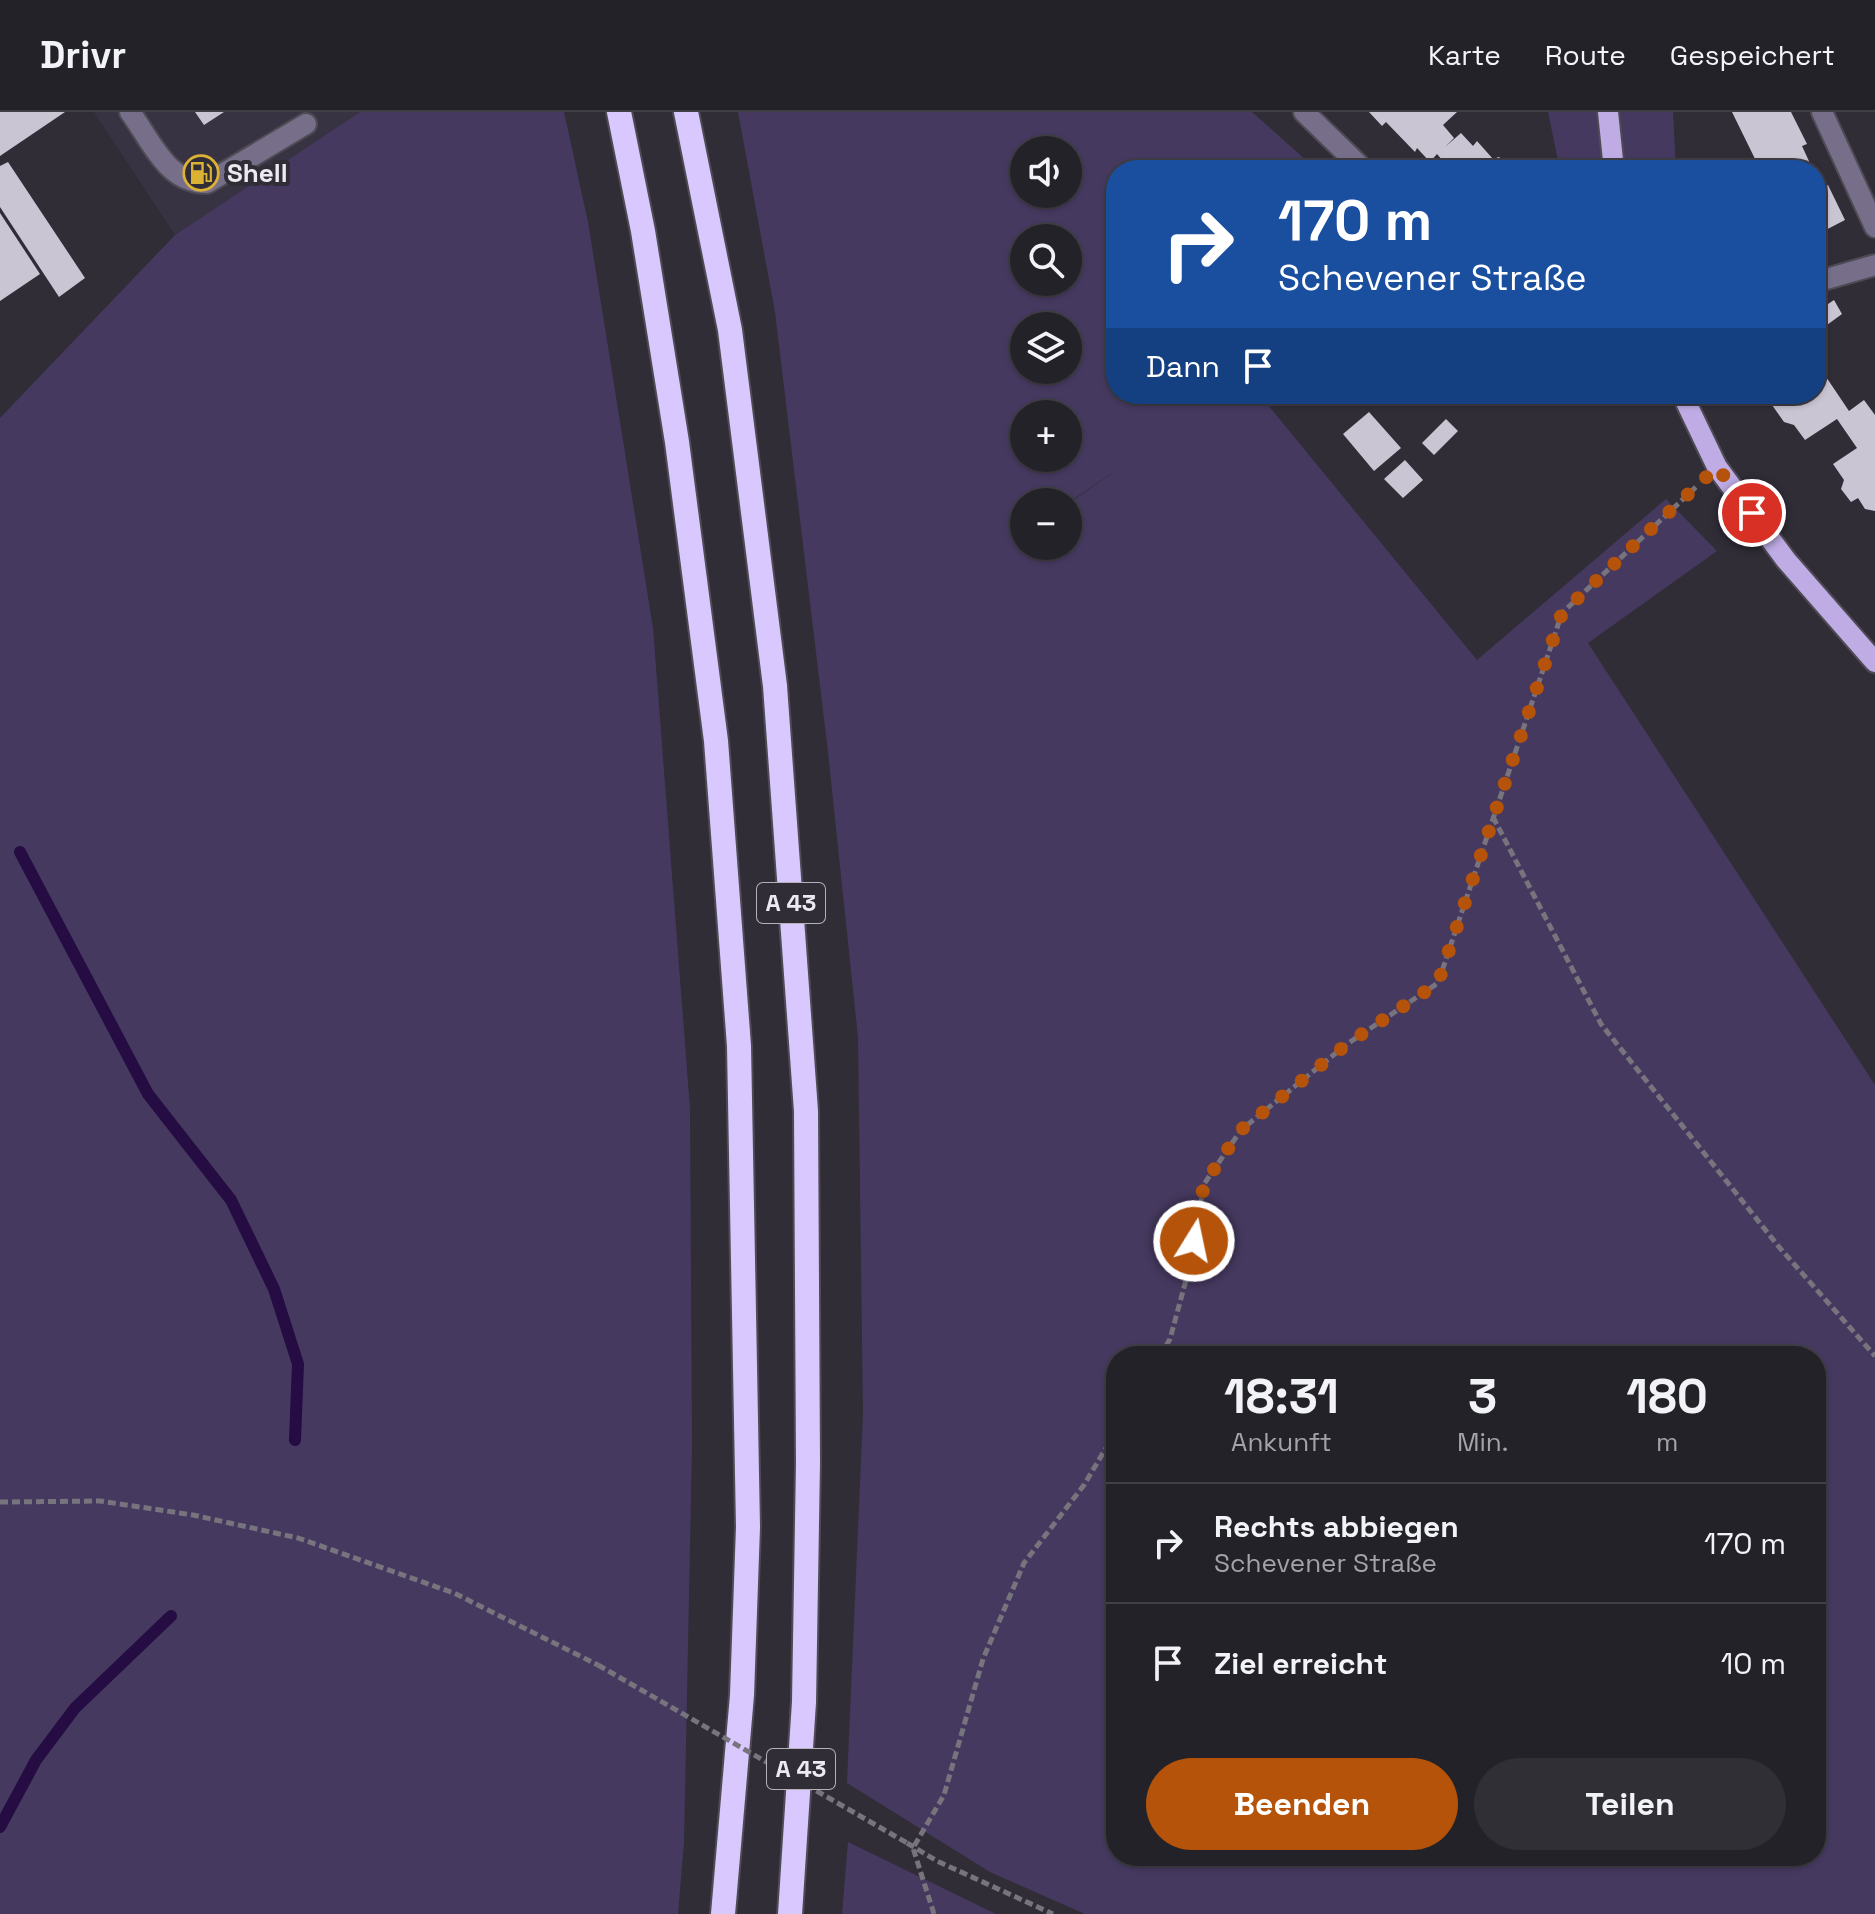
<!DOCTYPE html>
<html lang="de">
<head>
<meta charset="utf-8">
<style>
  body { margin:0; font-family:"Space Grotesk",sans-serif; background:#302f35; color:#f1f3f6; height:100vh; display:flex; flex-direction:column; font-size:30px; white-space:nowrap }
  * { box-sizing:border-box; margin:0 }
  p { font-size:26px; color:#a3a4a8 }
  .icon { flex:none; width:44px; height:44px; fill:none; stroke:currentColor; stroke-width:2; stroke-linecap:round; stroke-linejoin:round }
  .map { position:relative; flex:1; overflow:hidden }
  .drawer { position:absolute; left:1106px; top:1234px; width:720px; height:520px; display:flex; flex-direction:column; background:#242229; border-radius:32px; box-shadow:0 2px 6px #0004,0 0 0 2px #413f46 }
  .drawer>* { flex:none }
  .hud { position:absolute; left:1106px; top:48px; width:720px; height:244px; border-radius:32px; box-shadow:0 2px 6px #0004,0 0 0 2px #413f46; background:#1a4fa0; color:#fff; overflow:hidden }
  .buttons { position:absolute; left:1010px; top:24px; display:grid; gap:16px }
  .buttons a { display:grid; place-items:center; width:72px; height:72px; border-radius:50%; background:#242229; box-shadow:0 2px 6px #0004,0 0 0 2px #413f46; font-size:40px }
  .pin { position:absolute; display:grid; place-items:center; width:68px; height:68px; color:#fff; margin:-34px; border:4px solid #fff; border-radius:50%; box-shadow:0 2px 8px #0007 }
  .me { position:absolute; width:88px; margin:-44px; rotate:10deg; stroke-linejoin:round; filter:drop-shadow(0 0 6px #0008) }
  .turn { display:flex; align-items:center; gap:28px; height:168px; padding:0 40px; font-size:36px }
  .turn .icon { width:104px; height:104px; stroke-width:2.5 }
  .turn b { display:block; font-size:56px; line-height:68px }
  .then { display:flex; align-items:center; height:76px; padding:0 40px; background:#0003; gap:16px; font-size:30px }
  .eta { display:flex; justify-content:space-evenly; align-items:center; height:136px; text-align:center }
  .eta b { font-size:48px; font-weight:800; line-height:56px }
  .button { display:flex; gap:16px; margin-top:auto; padding:16px 40px }
  .button a { flex:1; height:92px; border-radius:48px; background:#b45309; color:#fff; font-size:32px; font-weight:800; line-height:92px; text-align:center }
  .button a+a { background:#302f35; color:#f1f3f6 }
  ul { padding:0; list-style:none }
  li { display:flex; align-items:center; gap:24px; height:120px; padding:0 40px; border-top:2px solid #413f46 }
  li div { flex:1 }
  li b { display:block; font-size:30px }
  li em { font-style:normal }
  header { display:flex; align-items:center; gap:48px; box-sizing:border-box; height:112px; padding:0 40px; background:#242229; border-bottom:2px solid #413f46 }
  header strong { font-size:38px }
  nav { display:flex; gap:44px; margin-inline-start:auto; font-size:28px }
  .map>svg:first-child { display:block }
</style>
</head>
<body>
<header>
<strong>Drivr</strong>
<nav><a>Karte</a><a>Route</a><a>Gespeichert</a></nav>
</header>
<div class="map">
<svg width="1875" height="1802" viewBox="0 0 1875 1802">
  <rect width="100%" height="100%" fill="#302d37"/>
  <path fill="#383343" d="M94,0H360L175,123Z"/>
  <path fill="#463960" fill-rule="evenodd" d="M360,0H564L588,110L653,516L690,997L692,1335L684,1730L678,1802H0V306L175,123Z
    M738,0H1252L1317,58H1116V282H1259L1477,548L1666,387L1717,439L1588,531L1875,973V1802H1085L990,1760L847,1671L863,1302L858,925L828,640L775,200ZM1024,38H1068V82H1024ZM1024,126H1068V170H1024ZM1024,214H1068V258H1024ZM1024,302H1068V346H1024ZM1128,350L1068,392V434H1024V390L1068,391ZM1816,1244V1744H1116V1244Z
    M1548,0H1673L1676,58H1560Z
    M848,1730L996,1802H842Z"/>
  <g fill="none" stroke-linecap="round" stroke-linejoin="round">
    <path stroke="#250c42" stroke-width="12" d="M20,740L148,982L231,1088L274,1177L298,1252L295,1328
      M0,1715L36,1648L75,1596L171,1504"/>
  </g>
  <path fill="#c9c5d3" d="M0,0H65L0,44Z
    M195,0H224L204,13Z
    M1369,0H1457L1443,13L1454,26L1445,35L1461,21L1473,34L1477,29L1493,47L1499,45L1510,55L1447,58L1449,56L1437,42L1430,50L1417,36L1415,40L1386,10L1382,14Z
    M1732,0H1791L1807,32L1802,34L1813,58H1752L1759,55Z
    M8,50L85,166L59,185L0,95V54Z
    M1816,64L1822,76L1828,73L1845,108L1816,123Z
    M0,101L40,162L0,189Z
    M1834,188L1842,202L1816,221V200Z
    M1816,250L1849,299L1864,288L1875,303V399L1865,397L1858,386L1851,390L1841,377L1844,368L1833,352L1857,336L1837,307L1805,328L1794,313L1784,310L1767,286L1768,282H1816Z
    M1369,300L1401,336L1374,359L1343,322Z
    M1446,307L1458,319L1434,343L1422,331Z
    M1405,348L1423,368L1403,386L1384,367Z"/>
  <g fill="none" stroke-linecap="round" stroke-linejoin="round">
    <defs>
      <path id="minor" d="M130,0C152,30 167,71 207,71L306,12
        M1304,0L1364,58
        M1822,0L1875,115
        M1816,170L1875,153"/>
      <path id="major" d="M1608,0L1614,58
        M1682,282L1717,355L1786,448L1875,550"/>
      <path id="highway" d="M619,0L643,119L677,330L716,629L739,934L748,1415L742,1583L723,1802
        M686,0L730,218L775,574L806,999L808,1351L804,1590L790,1802"/>
    </defs>
    <use href="#minor" stroke="#4e4b55" stroke-width="24"/>
    <use href="#major" stroke="#4e4b55" stroke-width="24"/>
    <use href="#highway" stroke="#4e4b55" stroke-width="28"/>
    <path stroke="#77747d" stroke-width="5" stroke-dasharray="8 4" stroke-linecap="butt" d="M1493,705L1601,912L1779,1135L1875,1244
      M1160,1244L1170,1227L1189,1157L1204,1072L1241,1018L1347,932L1438,871L1562,501L1696,375
      M0,1390L100,1389L193,1403L298,1426L454,1481L598,1553
      M907,1731L937,1749L1053,1802
      M934,1802L913,1736L944,1683L983,1547L1024,1451L1084,1373L1116,1319"/>
    <use href="#minor" stroke="#776e89" stroke-width="20"/>
    <use href="#major" stroke="#bface5" stroke-width="20"/>
    <use href="#highway" stroke="#d9c8fe" stroke-width="24"/>
    <path stroke="#77747d" stroke-width="5" stroke-dasharray="8 4" stroke-linecap="butt" d="M598,1553L907,1731"/>
  </g>
  <g fill="none" stroke-linecap="round" stroke-linejoin="round">
    <path stroke="#b45309" stroke-width="14" stroke-dasharray="0 25.2" d="M1194,1129L1204,1072L1241,1018L1347,932L1438,871L1562,501L1717,355L1752,401"/>
  </g>
  <defs>
    <symbol id="fuel-ring" viewBox="-11 -11 22 22"><circle r="9.5" fill="#302d37" stroke="#dcb233" stroke-width="1.5"/><path d="M-5.5-6h7V0h2V4h1.3V-2.5L3-4.5l.8-.8L6-3V5H2.5V1h-1V6h-7ZM-4.2-4.7v3.2H.2V-4.7Z" fill="#dcb233"/></symbol>
  </defs>
  <g fill-rule="evenodd">
    <use href="#fuel-ring" x="181" y="41" width="40" height="40"/>
  </g>
  <g text-anchor="middle" stroke-width="8" stroke-linejoin="round" paint-order="stroke">
    <g fill="#302d37" stroke="#b4b1b9" stroke-width="2">
      <rect x="757" y="771" width="68" height="40" rx="6"/>
      <rect x="767" y="1637" width="68" height="40" rx="6"/>
    </g>
    <g font-size="24" font-weight="bold" fill="#ece9f1">
      <text x="791" y="799">A 43</text>
      <text x="801" y="1665">A 43</text>
    </g>
    <g font-size="26" font-weight="bold" fill="#ece9f1" stroke="#302d37" text-anchor="start">
      <text x="227" y="70">Shell</text>
    </g>
  </g>
</svg>
<div class="buttons">
<a><svg class="icon" aria-label="sound" viewBox="0 0 24 24"><path d="M4 9h4l5-4v14l-5-4H4zM17 9q2 3 0 6"/></svg></a>
<a><svg class="icon" aria-label="search" viewBox="0 0 24 24"><circle cx="10" cy="10" r="6"/><path d="M15 15l6 6"/></svg></a>
<a><svg class="icon" aria-label="layers" viewBox="0 0 24 24"><path d="M12 4l9 5-9 5-9-5zM3 14l9 5 9-5"/></svg></a>
<a>+</a>
<a>−</a>
</div>
<div class="pin" style="left:1752px;top:401px;background:#d93025"><svg class="icon" aria-label="arrive" viewBox="0 0 24 24"><path d="M6 21V4h12l-3 4 3 4H6"/></svg></div>
<svg class="me" style="left:1194px;top:1129px" viewBox="-20 -20 40 40"><circle r="17" fill="#b45309" stroke="#fff" stroke-width="3"/><path d="M0-11L8 9 0 5-8 9z" fill="#fff"/></svg>
<div class="hud">
<div class="turn"><svg class="icon" aria-label="right" viewBox="0 0 24 24"><path d="M7 20v-9h11M14 6l5 5-5 5"/></svg><div><b>170 m</b>Schevener Straße</div></div>
<div class="then">Dann<svg class="icon" aria-label="arrive" viewBox="0 0 24 24"><path d="M6 21V4h12l-3 4 3 4H6"/></svg></div>
</div>
<section class="drawer">
<div class="eta">
<div><b>18:31</b><p>Ankunft</p></div>
<div><b>3</b><p>Min.</p></div>
<div><b>180</b><p>m</p></div>
</div>
<ul>
<li><svg class="icon" aria-label="right" viewBox="0 0 24 24"><path d="M7 20v-9h11M14 6l5 5-5 5"/></svg><div><b>Rechts abbiegen</b><p>Schevener Straße</p></div><em>170 m</em></li>
<li><svg class="icon" aria-label="arrive" viewBox="0 0 24 24"><path d="M6 21V4h12l-3 4 3 4H6"/></svg><div><b>Ziel erreicht</b></div><em>10 m</em></li>
</ul>
<div class="button"><a>Beenden</a><a>Teilen</a></div>
</section>
</div>
</body>
</html>
